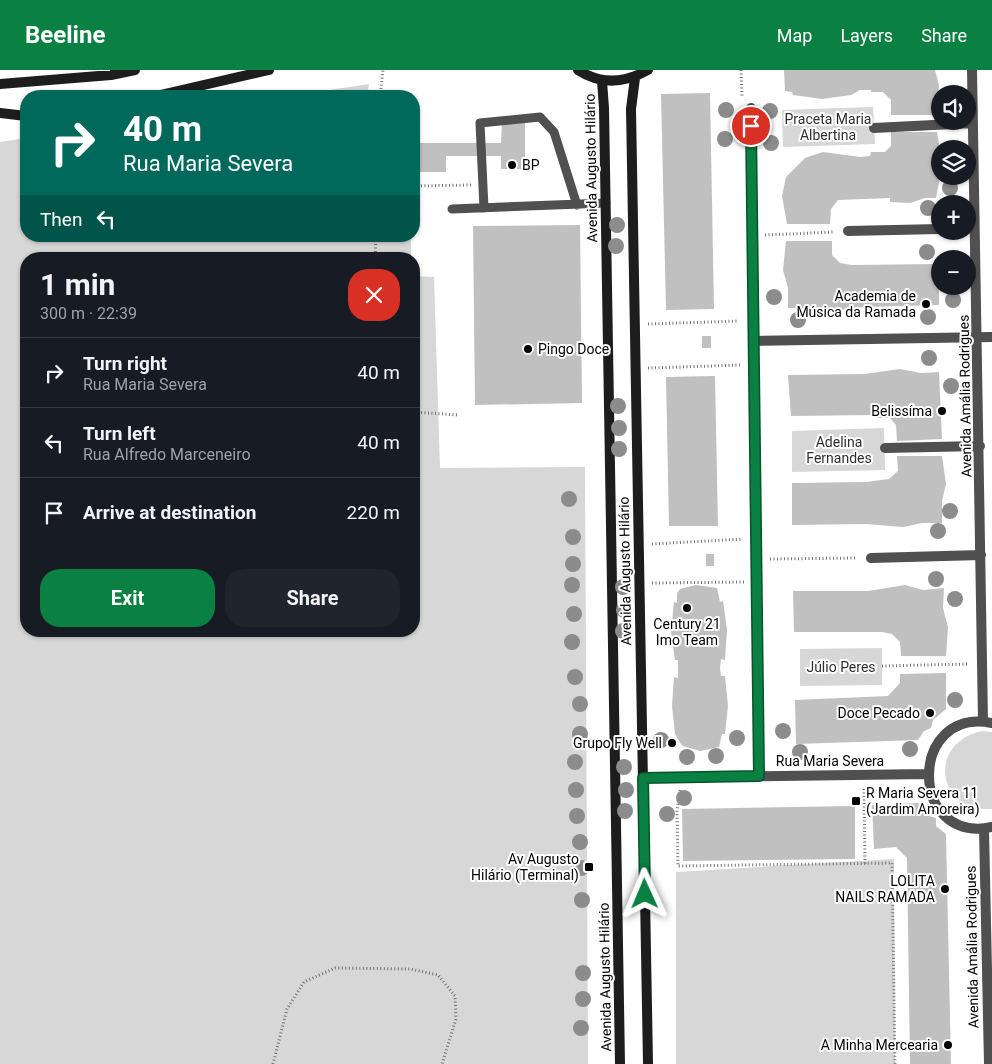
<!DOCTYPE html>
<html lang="en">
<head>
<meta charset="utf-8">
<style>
  body { margin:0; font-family:Roboto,sans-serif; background:#20242c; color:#f1f3f6; height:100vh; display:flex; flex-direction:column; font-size:19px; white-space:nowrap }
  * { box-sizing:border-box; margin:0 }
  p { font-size:16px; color:#9ea1a6 }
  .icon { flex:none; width:28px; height:28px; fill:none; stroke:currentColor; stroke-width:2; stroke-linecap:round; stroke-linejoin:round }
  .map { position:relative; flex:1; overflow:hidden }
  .sheet { position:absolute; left:20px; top:182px; width:400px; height:385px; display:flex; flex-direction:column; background:#171b24; border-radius:20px; box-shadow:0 1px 4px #0004 }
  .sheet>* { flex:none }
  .guide { position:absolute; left:20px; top:20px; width:400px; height:152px; border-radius:20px; box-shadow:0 1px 4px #0004; background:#00695c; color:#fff; overflow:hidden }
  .buttons { position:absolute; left:931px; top:15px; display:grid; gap:10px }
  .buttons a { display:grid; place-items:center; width:45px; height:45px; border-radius:50%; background:#171b24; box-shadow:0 1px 4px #0004; font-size:25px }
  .pin { position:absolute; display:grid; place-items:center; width:42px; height:42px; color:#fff; margin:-21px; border:2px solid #fff; border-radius:50%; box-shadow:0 1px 5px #0007 }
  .me { position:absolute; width:55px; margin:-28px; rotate:359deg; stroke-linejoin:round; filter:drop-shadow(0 0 4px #0008) }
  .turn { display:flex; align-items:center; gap:18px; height:105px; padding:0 20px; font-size:22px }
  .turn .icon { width:65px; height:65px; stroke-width:2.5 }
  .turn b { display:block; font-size:35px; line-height:42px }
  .then { display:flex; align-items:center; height:48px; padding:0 20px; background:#0003; gap:10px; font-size:19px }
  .round { display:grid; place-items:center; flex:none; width:52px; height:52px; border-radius:20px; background:#20242c }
  .head { display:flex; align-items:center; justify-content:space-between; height:85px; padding:0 20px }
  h1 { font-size:30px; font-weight:700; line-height:38px }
  .cta { display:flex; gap:10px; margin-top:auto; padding:10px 20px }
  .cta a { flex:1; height:58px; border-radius:20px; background:#0b8043; color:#fff; font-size:20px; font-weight:700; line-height:58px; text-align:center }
  .cta a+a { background:#20242c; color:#f1f3f6 }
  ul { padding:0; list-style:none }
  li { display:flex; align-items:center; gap:15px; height:70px; padding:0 20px; border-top:1px solid #363941 }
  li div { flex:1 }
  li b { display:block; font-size:19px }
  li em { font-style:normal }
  header { display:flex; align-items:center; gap:30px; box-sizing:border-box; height:70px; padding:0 25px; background:#0b8043; color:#fff }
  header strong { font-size:24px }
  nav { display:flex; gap:28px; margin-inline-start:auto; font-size:18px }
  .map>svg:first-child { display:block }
</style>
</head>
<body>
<header>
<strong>Beeline</strong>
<nav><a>Map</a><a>Layers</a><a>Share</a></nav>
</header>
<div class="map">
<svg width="992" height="994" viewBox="0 0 992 994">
  <rect width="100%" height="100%" fill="#fff"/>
  <path fill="#d7d7d7" d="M369,14L367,26H291Z
    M873,37L875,74L783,77L782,40Z
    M26,68V166H411V189H26V561H414V206L434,207L440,398L585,397L588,994H0V72Z
    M884,358L885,400L792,402V361Z
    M882,578V615L800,616V579Z
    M982,661L992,662V739C936,742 927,673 982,661Z
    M894,789L895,994H676V802Z"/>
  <path fill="#c0c0c0" d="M784,0H935L939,15L936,45H891V30L883,22H871V20H860L851,25L822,29L793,25L792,22L785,21Z
    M710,23L714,239L666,240L661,24Z
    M502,51H525V99H501V86H446V102H416V73H501Z
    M891,62H937L940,79V107L936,128H925L910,133L890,132V128L838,130L831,139L830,154H787L782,126L786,107L805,88L823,82L860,87L870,86L871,82H885L891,76Z
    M580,155L582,333L475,335L473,156Z
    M786,171H832V185L840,193L852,195L939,194V235L864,237L827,242L808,238H788V218L783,200Z
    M702,266H711V278H702Z
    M900,299L921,303L939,302L942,369L897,371L896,355L890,348H875L876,345L791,346L788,305L864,304Z
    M715,306L718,456H669L666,307Z
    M897,386H942L946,414L942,431V453H922L903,457L866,454L792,455V413L866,412L889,409L898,401Z
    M706,484H714V496H706Z
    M696,515L717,518L720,532L723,531L727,560L725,590L721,589L720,598L721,606H725L728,636L725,664H722L719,677L700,681L683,676L680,673L675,664L672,636L674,607L678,608V590H675L671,561L674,532L677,533V523L680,519Z
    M905,515L923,520L944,518L943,538L948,557L946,586H901L900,572L892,564L882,562H794L793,521H868Z
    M946,603V639L933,650L931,658L924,661L918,670L796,674L795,630L888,626L900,613V604Z
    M918,733L926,745L936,748V756L946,764L951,994H910L907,788L896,777L874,779L872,735Z
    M855,736V789L683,791L682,739Z"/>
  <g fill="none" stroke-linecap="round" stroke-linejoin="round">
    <path stroke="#727272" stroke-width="3" stroke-dasharray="1 2.5" stroke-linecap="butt" d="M741,0L742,26
      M380,26L383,0
      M414,116L471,115
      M765,165L834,162
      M375,189L376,166
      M648,254L739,251
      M648,298L740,295
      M414,342L458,345
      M652,474L743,469
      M770,489L857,488
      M652,513L744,512
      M882,596L969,594
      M864,719L865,794
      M680,720L677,740L678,796L892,793L895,994
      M273,994L287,939L304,912L335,898L410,899L438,905L455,926L456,949L442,994"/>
    <path stroke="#505050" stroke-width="9" d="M484,138L480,53L540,47L554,62L577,135
      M452,139L606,133"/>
    <path stroke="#505050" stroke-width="10" d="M972,0L983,651
      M751,38L759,705
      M874,58L973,53
      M848,161L940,159
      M754,271L992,267
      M885,378L980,376
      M871,488L981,485
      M992,653C908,636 908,775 992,757
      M643,708L927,704
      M984,759L989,994"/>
    <path stroke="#1d1d1d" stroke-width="10" d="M578,0C601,15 625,13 648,0
      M635,8L631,39L648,994
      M602,11L604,38L620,994
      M0,14L111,5L135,0
      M156,26L269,0
      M0,43L26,46"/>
  </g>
  <g fill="#8c8c8c">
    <circle cx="726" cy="40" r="8"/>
    <circle cx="770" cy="41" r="8"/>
    <circle cx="725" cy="69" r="8"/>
    <circle cx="771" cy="73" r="8"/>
    <circle cx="950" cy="118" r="8"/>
    <circle cx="928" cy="138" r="8"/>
    <circle cx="617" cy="155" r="8"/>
    <circle cx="616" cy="176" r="8"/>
    <circle cx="927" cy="182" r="8"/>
    <circle cx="774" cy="227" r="8"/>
    <circle cx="953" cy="230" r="8"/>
    <circle cx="928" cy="247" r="8"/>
    <circle cx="798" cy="250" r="8"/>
    <circle cx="929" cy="288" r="8"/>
    <circle cx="951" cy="316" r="8"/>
    <circle cx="618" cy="336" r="8"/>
    <circle cx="619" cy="358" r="8"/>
    <circle cx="619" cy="379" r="8"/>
    <circle cx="569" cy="429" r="8"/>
    <circle cx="950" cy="441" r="8"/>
    <circle cx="938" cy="461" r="8"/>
    <circle cx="573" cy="467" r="8"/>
    <circle cx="573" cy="494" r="8"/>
    <circle cx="936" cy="509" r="8"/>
    <circle cx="572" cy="515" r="8"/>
    <circle cx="623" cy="517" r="8"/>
    <circle cx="955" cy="529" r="8"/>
    <circle cx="624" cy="540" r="8"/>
    <circle cx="574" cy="544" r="8"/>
    <circle cx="623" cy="561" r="8"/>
    <circle cx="572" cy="572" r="8"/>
    <circle cx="575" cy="607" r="8"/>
    <circle cx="955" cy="630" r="8"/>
    <circle cx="580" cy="634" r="8"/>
    <circle cx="783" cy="661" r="8"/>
    <circle cx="580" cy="664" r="8"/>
    <circle cx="737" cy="668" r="8"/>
    <circle cx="661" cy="670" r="8"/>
    <circle cx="910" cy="679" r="8"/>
    <circle cx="800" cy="682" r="8"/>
    <circle cx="716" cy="686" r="8"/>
    <circle cx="687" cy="687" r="8"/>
    <circle cx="575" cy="692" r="8"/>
    <circle cx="624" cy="697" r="8"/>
    <circle cx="576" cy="720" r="8"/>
    <circle cx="626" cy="720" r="8"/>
    <circle cx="684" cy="728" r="8"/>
    <circle cx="625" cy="741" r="8"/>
    <circle cx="667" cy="744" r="8"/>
    <circle cx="577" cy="746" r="8"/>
    <circle cx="580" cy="772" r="8"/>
    <circle cx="581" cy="798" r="8"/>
    <circle cx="582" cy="830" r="8"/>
    <circle cx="583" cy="903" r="8"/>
    <circle cx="583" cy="929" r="8"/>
    <circle cx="581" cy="958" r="8"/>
  </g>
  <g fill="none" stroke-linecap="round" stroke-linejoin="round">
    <defs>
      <path id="route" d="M645,824L643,708L759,706L751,56"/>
    </defs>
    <use href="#route" stroke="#07532c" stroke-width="12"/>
    <use href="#route" stroke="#0b8043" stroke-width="9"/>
  </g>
  <g fill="#000" stroke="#fff" stroke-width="2">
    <circle cx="512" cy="95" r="5"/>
    <circle cx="926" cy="234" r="5"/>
    <circle cx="528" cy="279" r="5"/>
    <circle cx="942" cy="341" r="5"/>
    <circle cx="687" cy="538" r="5"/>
    <circle cx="930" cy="643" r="5"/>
    <circle cx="672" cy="673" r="5"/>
    <rect x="851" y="726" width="10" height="10" rx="2.5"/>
    <rect x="584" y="792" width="10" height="10" rx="2.5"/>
    <circle cx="945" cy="819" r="5"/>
    <circle cx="948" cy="975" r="5"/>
  </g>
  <g text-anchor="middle" stroke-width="4" stroke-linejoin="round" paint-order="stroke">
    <g font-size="14" fill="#2e2e2e" stroke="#fff">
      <text x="828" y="54">Praceta Maria<tspan x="828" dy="16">Albertina</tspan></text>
      <text x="839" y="377">Adelina<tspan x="839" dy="16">Fernandes</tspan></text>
      <text x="841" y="602">Júlio Peres</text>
    </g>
    <g font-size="14" fill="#000" stroke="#fff" text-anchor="end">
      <text x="522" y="100" text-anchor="start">BP</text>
      <text x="916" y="231">Academia de<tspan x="916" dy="16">Música da Ramada</tspan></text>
      <text x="538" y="284" text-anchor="start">Pingo Doce</text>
      <text x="932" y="346">Belissíma</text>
      <text x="687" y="559" text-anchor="middle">Century 21<tspan x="687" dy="16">Imo Team</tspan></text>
      <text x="920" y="648">Doce Pecado</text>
      <text x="662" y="678">Grupo Fly Well</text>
      <text x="866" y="728" text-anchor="start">R Maria Severa 11<tspan x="866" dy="16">(Jardim Amoreira)</tspan></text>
      <text x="579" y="794">Av Augusto<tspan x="579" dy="16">Hilário (Terminal)</tspan></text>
      <text x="935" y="816">LOLITA<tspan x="935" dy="16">NAILS RAMADA</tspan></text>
      <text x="938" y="980">A Minha Mercearia</text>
    </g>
    <g font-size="14" fill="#000" stroke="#fff">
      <text transform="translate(591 98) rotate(-91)" y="5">Avenida Augusto Hilário</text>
      <text transform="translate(965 326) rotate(-91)" y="5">Avenida Amália Rodrigues</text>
      <text transform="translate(625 501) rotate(-91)" y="5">Avenida Augusto Hilário</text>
      <text x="830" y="696">Rua Maria Severa</text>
      <text transform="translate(972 877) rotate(-91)" y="5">Avenida Amália Rodrigues</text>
      <text transform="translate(605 907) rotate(-91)" y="5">Avenida Augusto Hilário</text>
    </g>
  </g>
</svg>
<div class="buttons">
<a><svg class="icon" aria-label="sound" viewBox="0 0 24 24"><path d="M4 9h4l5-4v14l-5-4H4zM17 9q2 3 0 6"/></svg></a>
<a><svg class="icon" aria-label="layers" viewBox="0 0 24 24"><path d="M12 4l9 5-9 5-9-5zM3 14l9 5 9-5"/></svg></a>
<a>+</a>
<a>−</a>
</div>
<div class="pin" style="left:751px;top:56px;background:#d93025"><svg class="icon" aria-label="arrive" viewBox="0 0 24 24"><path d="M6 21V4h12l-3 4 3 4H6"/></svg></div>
<svg class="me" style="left:645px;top:824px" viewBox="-20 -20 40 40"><path d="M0-17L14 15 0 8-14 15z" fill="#0b8043" stroke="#fff" stroke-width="4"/></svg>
<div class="guide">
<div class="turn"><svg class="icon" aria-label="right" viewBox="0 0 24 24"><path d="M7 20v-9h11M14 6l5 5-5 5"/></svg><div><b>40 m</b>Rua Maria Severa</div></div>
<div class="then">Then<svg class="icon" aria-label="left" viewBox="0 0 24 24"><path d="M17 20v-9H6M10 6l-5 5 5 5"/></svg></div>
</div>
<section class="sheet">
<div class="head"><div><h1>1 min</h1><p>300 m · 22:39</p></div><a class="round" style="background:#d93025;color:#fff"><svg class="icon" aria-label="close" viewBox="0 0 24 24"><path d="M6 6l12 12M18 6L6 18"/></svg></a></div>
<ul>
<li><svg class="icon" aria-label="right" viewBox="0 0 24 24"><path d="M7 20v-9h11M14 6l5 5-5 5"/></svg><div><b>Turn right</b><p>Rua Maria Severa</p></div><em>40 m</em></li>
<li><svg class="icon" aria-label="left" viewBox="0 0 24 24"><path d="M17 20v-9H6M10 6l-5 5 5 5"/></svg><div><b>Turn left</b><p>Rua Alfredo Marceneiro</p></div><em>40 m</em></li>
<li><svg class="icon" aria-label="arrive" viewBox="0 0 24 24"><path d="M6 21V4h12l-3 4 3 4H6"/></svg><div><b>Arrive at destination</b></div><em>220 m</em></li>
</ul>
<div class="cta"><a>Exit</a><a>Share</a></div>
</section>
</div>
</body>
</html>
